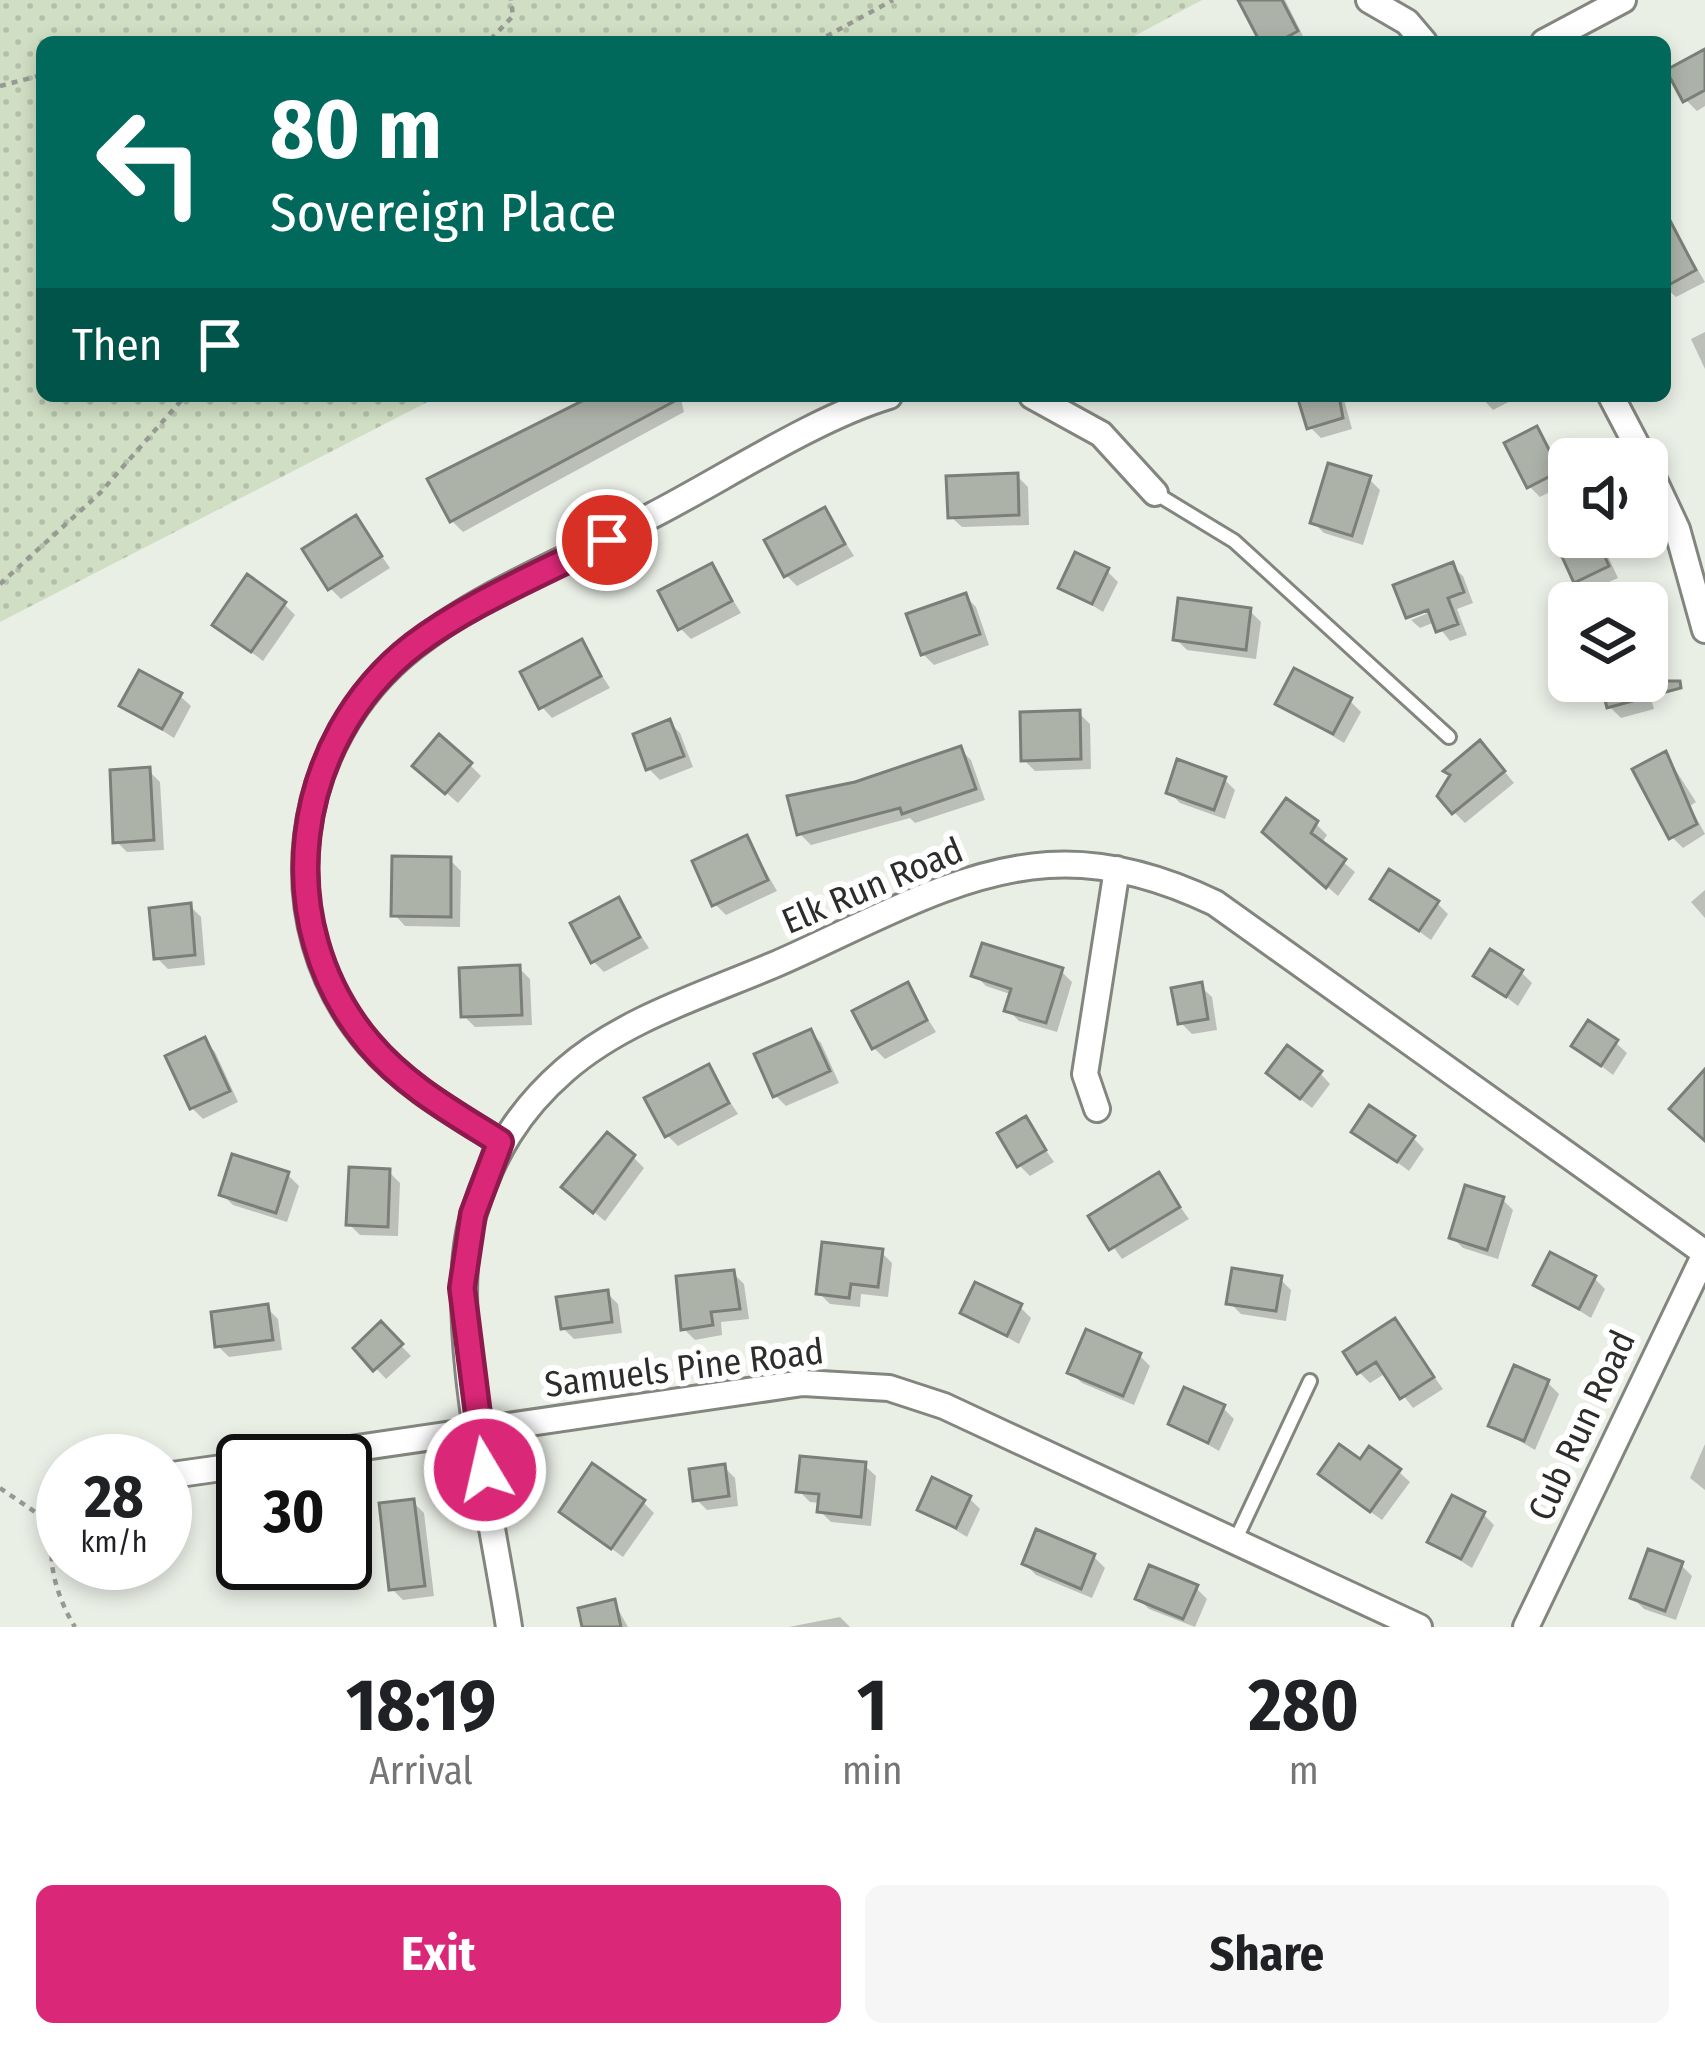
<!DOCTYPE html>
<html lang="en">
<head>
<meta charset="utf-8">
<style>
  body { margin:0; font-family:"Fira Sans Condensed",sans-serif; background:#f6f6f6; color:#202124; height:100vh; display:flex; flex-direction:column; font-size:45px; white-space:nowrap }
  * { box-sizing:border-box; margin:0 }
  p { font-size:39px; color:#757577 }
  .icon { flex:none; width:66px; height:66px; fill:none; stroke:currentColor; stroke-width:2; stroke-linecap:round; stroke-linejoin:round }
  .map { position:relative; height:1627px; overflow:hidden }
  .drawer { display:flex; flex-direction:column; background:#fff; flex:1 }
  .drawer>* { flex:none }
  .banner { position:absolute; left:36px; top:36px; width:1635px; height:366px; border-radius:18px; box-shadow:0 6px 18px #0003; background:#00695c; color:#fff; overflow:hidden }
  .tools { position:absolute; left:1548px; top:438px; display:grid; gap:24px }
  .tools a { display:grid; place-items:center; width:120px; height:120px; border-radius:18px; background:#fff; box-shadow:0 6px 18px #0003; font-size:60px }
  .speed { position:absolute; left:36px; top:1434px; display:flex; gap:24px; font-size:60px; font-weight:700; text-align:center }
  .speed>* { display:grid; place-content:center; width:156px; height:156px; border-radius:50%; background:#fff; box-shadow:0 6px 18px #0003; line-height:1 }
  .speed small { font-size:30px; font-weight:400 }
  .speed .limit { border:6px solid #111; border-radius:18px; background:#fff; color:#111 }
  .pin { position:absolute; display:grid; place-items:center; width:102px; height:102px; color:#fff; margin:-51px; border:6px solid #fff; border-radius:50%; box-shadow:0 3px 12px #0007 }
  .me { position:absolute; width:132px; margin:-66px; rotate:351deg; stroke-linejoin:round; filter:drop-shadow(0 0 9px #0008) }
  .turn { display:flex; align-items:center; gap:42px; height:252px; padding:0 36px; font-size:54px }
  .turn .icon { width:156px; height:156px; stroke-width:2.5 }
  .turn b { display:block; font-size:84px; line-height:102px }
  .then { display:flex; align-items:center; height:114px; padding:0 36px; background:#0003; gap:24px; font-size:45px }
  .eta { display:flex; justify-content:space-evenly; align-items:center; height:204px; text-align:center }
  .eta b { font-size:72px; font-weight:700; line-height:84px }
  .action { display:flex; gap:24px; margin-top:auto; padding:24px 36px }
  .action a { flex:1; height:138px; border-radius:18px; background:#db2777; color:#fff; font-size:48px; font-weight:700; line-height:138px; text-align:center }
  .action a+a { background:#f6f6f6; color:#202124 }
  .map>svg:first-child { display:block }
</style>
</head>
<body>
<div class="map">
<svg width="1705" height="1627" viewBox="0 0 1705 1627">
  <defs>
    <pattern id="green-dots" width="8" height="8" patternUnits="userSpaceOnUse" patternTransform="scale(3)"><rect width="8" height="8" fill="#d0dec3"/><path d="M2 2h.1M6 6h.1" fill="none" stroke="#b3bfa8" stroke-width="1.8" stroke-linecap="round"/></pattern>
  </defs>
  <rect width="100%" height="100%" fill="#eaefe6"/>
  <path fill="url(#green-dots)" d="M0,0H1202L1123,42H42V396H439L0,622Z"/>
  <path fill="#0003" d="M1246,0H1285L1306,42H1263Z
    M1705,53V106L1697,111L1686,100Z
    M1665,213L1705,282L1676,297L1665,287Z
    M1705,332V369L1691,339Z
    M593,396H680L684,412L463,532L452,521Z
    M1301,396H1343L1352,429L1321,438L1310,427Z
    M1480,396H1520L1493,410Z
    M1537,430L1569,482L1540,497L1529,486Z
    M1017,476L1028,487L1029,525L962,527L950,516Z
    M1369,479L1380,490L1363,545L1324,533L1313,522Z
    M825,510L854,556L797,586L786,575Z
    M356,519L390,568L341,599L330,588Z
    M1569,530V537H1599L1618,578L1587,592L1556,536Z
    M712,566L741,613L691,639L680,628Z
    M1452,566L1463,576L1473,603L1457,609L1467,635L1450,641L1435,622L1420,628L1411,620L1443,607L1441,602L1410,618L1397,586Z
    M1107,571L1118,582L1103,612L1062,587Z
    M965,596L976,607L989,645L934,665L923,654Z
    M284,604L295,615L263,661L216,625Z
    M1250,611L1261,622L1256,659L1187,650L1176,639Z
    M581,643L610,688L552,718L542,707Z
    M1603,681H1646L1654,709L1621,718L1610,707Z
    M180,696L191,706L174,738L123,706Z
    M1350,701L1361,712L1344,743L1279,703Z
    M1079,713L1090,724L1091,769L1035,771L1024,760Z
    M669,722L680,733L693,767L660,780L649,769Z
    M960,749L971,760L985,800L915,823L910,818L811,845L800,834L855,785Z
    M1491,755L1514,783L1465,823L1454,812Z
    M1666,755L1696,802L1690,806L1705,834L1683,848L1672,837Z
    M470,765L481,776L458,803L427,776Z
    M149,771L160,782L164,850L127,852L116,841Z
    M1224,779L1235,790L1225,819L1180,803L1169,792Z
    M1316,824L1327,835L1321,844L1355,872L1338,896L1277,843Z
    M747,839L777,891L726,915L715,904Z
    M450,860L461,871L460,927L405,926L394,914Z
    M1705,890V918L1691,902Z
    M1374,899L1437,903L1448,914L1431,940Z
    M618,901L649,948L604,972L593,961Z
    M190,906L201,917L205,965L168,969L157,958Z
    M519,968L530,979L532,1025L475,1027L464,1016Z
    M1061,971L1072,982L1057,1032L1019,1021L1008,1010L1013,995L986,986L975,975Z
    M1521,972L1532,983L1518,1006L1477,975Z
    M907,986L936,1032L885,1059L874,1048Z
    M1200,986L1212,997L1217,1030L1192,1034L1181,1023Z
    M810,1032L821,1043L839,1083L786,1106L775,1095Z
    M205,1041L215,1052L238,1102L203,1119L192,1108Z
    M1616,1043L1627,1053L1613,1075L1575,1046Z
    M708,1068L738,1114L678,1146L667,1135Z
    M1320,1073L1330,1084L1312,1108L1281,1084Z
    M1025,1120L1054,1162L1030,1176L1019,1165Z
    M1355,1131L1413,1138L1424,1149L1409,1171Z
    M633,1157L644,1168L605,1221L576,1197Z
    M389,1172L400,1183L398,1236L360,1235L349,1224Z
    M288,1175L299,1186L287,1222L233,1205L222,1194Z
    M1158,1176L1189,1219L1122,1259L1092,1217Z
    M1502,1199L1513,1210L1498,1259L1463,1248L1452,1237Z
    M881,1252L892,1263L888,1297L861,1294L860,1307L830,1304L819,1293Z
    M733,1273L744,1284L749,1319L721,1322L722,1335L695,1340L684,1329Z
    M1594,1278L1605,1289L1591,1318L1537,1284Z
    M1280,1279L1291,1290L1286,1321L1241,1314L1230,1303Z
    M607,1293L618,1304L622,1333L574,1339L563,1328Z
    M1020,1307L1031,1318L1019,1344L964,1313Z
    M267,1308L278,1319L282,1350L229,1357L218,1346Z
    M1395,1322L1443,1389L1413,1408L1386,1373L1370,1383L1359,1372Z
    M381,1325L411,1356L386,1379L357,1348Z
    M1139,1355L1150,1366L1134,1405L1082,1383L1071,1372Z
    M1548,1383L1559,1394L1535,1450L1492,1425Z
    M1223,1408L1234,1419L1219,1451L1171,1423Z
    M1705,1444V1490L1690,1478Z
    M1361,1463L1399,1472L1410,1482L1382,1520L1332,1484Z
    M864,1465L876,1476L871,1526L831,1522L820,1511L821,1503L810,1502L799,1491Z
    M724,1467L735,1478L738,1506L707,1510L696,1499Z
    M969,1498L980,1509L967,1537L921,1509Z
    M413,1502L424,1513L434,1596L403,1600L392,1589Z
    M643,1502L654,1513L623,1557L562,1512Z
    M1483,1514L1494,1525L1472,1568L1431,1542Z
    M1094,1557L1105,1568L1092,1598L1036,1575L1025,1564Z
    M1681,1565L1692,1576L1676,1620L1644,1609L1633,1598Z
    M1196,1588L1207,1599L1195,1627L1149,1609L1138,1598Z
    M614,1602L628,1627H585Z
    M840,1617L850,1627H789Z"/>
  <path fill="#adb2a9" stroke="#7b7f77" stroke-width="3" d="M1238,0H1282L1298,31L1278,42H1260Z
    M1705,49V90L1683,102L1666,70Z
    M1665,211L1696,270L1665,287Z
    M592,396H684L450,522L427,479Z
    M1297,396H1339L1343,418L1307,429Z
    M1537,426L1560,471L1527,488L1504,443Z
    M1328,463L1371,476L1352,536L1310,523Z
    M1018,473L1019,515L948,518L946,476Z
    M825,507L845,544L784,577L764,540Z
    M356,515L382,556L328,590L302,549Z
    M1553,537H1596L1609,566L1574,583Z
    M1075,552L1109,568L1092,604L1058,588Z
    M1453,562L1464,592L1448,598L1458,624L1436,632L1428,610L1406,618L1393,585Z
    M712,563L732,601L678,630L658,591Z
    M247,574L286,602L251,652L212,625Z
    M966,593L980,634L921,655L906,614Z
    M1178,598L1251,608L1246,650L1173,640Z
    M582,639L601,676L539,709L520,672Z
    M1294,668L1352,698L1333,734L1275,704Z
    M139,670L182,693L162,729L119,706Z
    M1600,681H1680L1681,688L1607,708Z
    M1080,710L1081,759L1021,761L1020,712Z
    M670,719L684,756L646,770L633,734Z
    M439,734L472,763L445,794L412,766Z
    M1480,740L1505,771L1452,814L1437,796L1450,775L1443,771Z
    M961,746L976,789L902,814L900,808L797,835L787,796L855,782Z
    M1666,751L1697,824L1669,839L1632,769Z
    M1177,759L1226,777L1214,810L1166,793Z
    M150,767L154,840L113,843L110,770Z
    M1286,798L1318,821L1311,833L1346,859L1326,888L1262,832Z
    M747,835L768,880L712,906L692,861Z
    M392,856L451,857V917L391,916Z
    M1389,869L1439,901L1419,931L1370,899Z
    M619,897L640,937L591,963L570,923Z
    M191,903L195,955L154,959L149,908Z
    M982,943L1063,968L1046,1023L1004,1011L1011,989L971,976Z
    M1490,949L1523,970L1506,997L1473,976Z
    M520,965L522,1015L461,1017L459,968Z
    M908,982L927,1020L872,1049L852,1011Z
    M1202,982L1208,1019L1178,1024L1171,988Z
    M1588,1020L1618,1040L1601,1066L1571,1046Z
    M811,1029L830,1071L773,1097L754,1054Z
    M205,1037L230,1091L190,1109L165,1056Z
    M1287,1045L1322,1071L1300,1099L1266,1073Z
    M709,1064L729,1103L665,1137L644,1098Z
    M1705,1069V1141L1669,1109Z
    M1369,1105L1415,1136L1397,1162L1351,1132Z
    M1026,1116L1046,1150L1017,1167L997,1133Z
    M607,1132L635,1155L593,1213L561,1187Z
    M232,1154L289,1172L276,1213L219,1195Z
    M349,1167L390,1169L388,1227L346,1225Z
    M1159,1172L1180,1207L1109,1250L1088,1216Z
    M1465,1185L1504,1197L1487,1250L1449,1238Z
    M822,1242L883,1249L878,1287L851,1284L849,1298L816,1294Z
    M1550,1252L1596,1276L1579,1309L1533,1285Z
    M1232,1268L1282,1276L1276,1311L1226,1304Z
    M734,1270L740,1309L711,1312L713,1325L681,1330L676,1276Z
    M975,1282L1022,1304L1007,1336L960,1313Z
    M608,1290L612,1322L561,1329L556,1297Z
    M268,1304L273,1340L215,1347L211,1312Z
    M1395,1318L1434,1377L1400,1399L1376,1362L1357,1374L1343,1352Z
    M381,1321L403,1344L373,1371L353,1348Z
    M1086,1329L1141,1353L1123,1396L1067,1373Z
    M1514,1365L1549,1380L1524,1441L1488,1426Z
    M1184,1387L1225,1405L1208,1443L1168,1424Z
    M1339,1444L1360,1459L1369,1446L1401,1469L1370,1512L1318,1474Z
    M800,1456L866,1462L861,1517L817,1512L819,1494L796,1492Z
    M592,1463L645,1500L611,1549L559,1512Z
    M725,1464L729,1496L693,1501L689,1469Z
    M932,1477L971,1496L956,1528L917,1510Z
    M1452,1495L1485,1512L1461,1559L1427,1542Z
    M414,1499L425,1586L389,1590L379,1503Z
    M1036,1529L1095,1554L1081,1589L1022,1564Z
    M1648,1549L1683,1562L1665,1611L1630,1598Z
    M1149,1565L1198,1585L1183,1619L1135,1599Z
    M615,1599L621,1627H582L578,1608Z"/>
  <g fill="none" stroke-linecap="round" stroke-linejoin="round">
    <defs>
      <path id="service" d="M1155,493L1234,541L1449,737
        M1235,1541L1310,1381"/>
      <path id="minor" d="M1369,0L1407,22L1424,42
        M1544,42L1623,0
        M1032,396L1101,434L1155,493
        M1611,396L1644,459
        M1647,465L1677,529L1705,630
        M1097,1109L1085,1074L1117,869
        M500,1142C454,1113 405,1086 369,1044C266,924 292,742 413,647C482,592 575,556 653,515C723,479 815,418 889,396
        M268,1461L803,1383L889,1388L944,1406L1419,1627
        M165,1476L243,1465
        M509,1627C493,1521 443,1309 474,1213C492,1154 519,1110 565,1070C623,1019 706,994 776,964C862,927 954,871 1048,865C1107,861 1163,878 1215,903L1705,1253
        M1526,1627L1705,1254"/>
    </defs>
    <use href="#service" stroke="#82867e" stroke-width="18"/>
    <use href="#minor" stroke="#82867e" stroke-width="30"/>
    <path stroke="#969a93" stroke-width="4.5" stroke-dasharray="6 6" stroke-linecap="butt" d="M278,42H390
      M467,42L490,40L513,16L511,0
      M816,42L893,0
      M0,86L42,75
      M0,584L100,493L185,396
      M0,1488L57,1527
      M63,1522C39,1548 58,1600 75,1627"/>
    <use href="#service" stroke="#fff" stroke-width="12"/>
    <use href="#minor" stroke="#fff" stroke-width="24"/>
  </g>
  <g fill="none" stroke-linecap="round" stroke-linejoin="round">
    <defs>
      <path id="route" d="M485,1470L462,1288L473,1214L500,1142C454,1113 405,1086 369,1043C268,924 291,740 414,645C471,602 544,573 607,540"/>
    </defs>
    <use href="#route" stroke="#8e194d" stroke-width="30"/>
    <use href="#route" stroke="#db2777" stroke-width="21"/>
  </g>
  <g text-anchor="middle" stroke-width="12" stroke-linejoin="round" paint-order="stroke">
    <g font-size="36" fill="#2d2e2b" stroke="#fff">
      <text transform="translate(872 885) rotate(-23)" y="13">Elk Run Road</text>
      <text transform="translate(684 1367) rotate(-7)" y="13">Samuels Pine Road</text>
      <text transform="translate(1581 1425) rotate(-65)" y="13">Cub Run Road</text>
    </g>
  </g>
</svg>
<div class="tools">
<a><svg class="icon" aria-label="sound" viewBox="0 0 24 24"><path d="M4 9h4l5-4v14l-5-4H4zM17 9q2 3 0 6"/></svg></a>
<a><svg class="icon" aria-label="layers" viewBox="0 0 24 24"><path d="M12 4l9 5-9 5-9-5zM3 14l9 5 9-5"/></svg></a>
</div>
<div class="speed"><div>28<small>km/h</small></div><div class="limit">30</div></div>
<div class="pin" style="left:607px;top:540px;background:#d93025"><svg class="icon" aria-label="arrive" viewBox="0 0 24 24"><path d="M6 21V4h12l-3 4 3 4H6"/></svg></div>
<svg class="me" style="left:485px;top:1470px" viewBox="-20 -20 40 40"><circle r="17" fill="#db2777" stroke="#fff" stroke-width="3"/><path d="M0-11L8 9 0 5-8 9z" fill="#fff"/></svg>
<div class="banner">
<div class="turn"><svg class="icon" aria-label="left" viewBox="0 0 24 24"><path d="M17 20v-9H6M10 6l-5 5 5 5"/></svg><div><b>80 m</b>Sovereign Place</div></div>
<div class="then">Then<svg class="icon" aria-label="arrive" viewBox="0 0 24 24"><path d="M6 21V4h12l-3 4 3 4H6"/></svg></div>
</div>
</div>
<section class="drawer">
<div class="eta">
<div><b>18:19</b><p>Arrival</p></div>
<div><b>1</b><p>min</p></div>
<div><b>280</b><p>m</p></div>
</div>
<div class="action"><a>Exit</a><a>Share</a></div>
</section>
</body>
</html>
